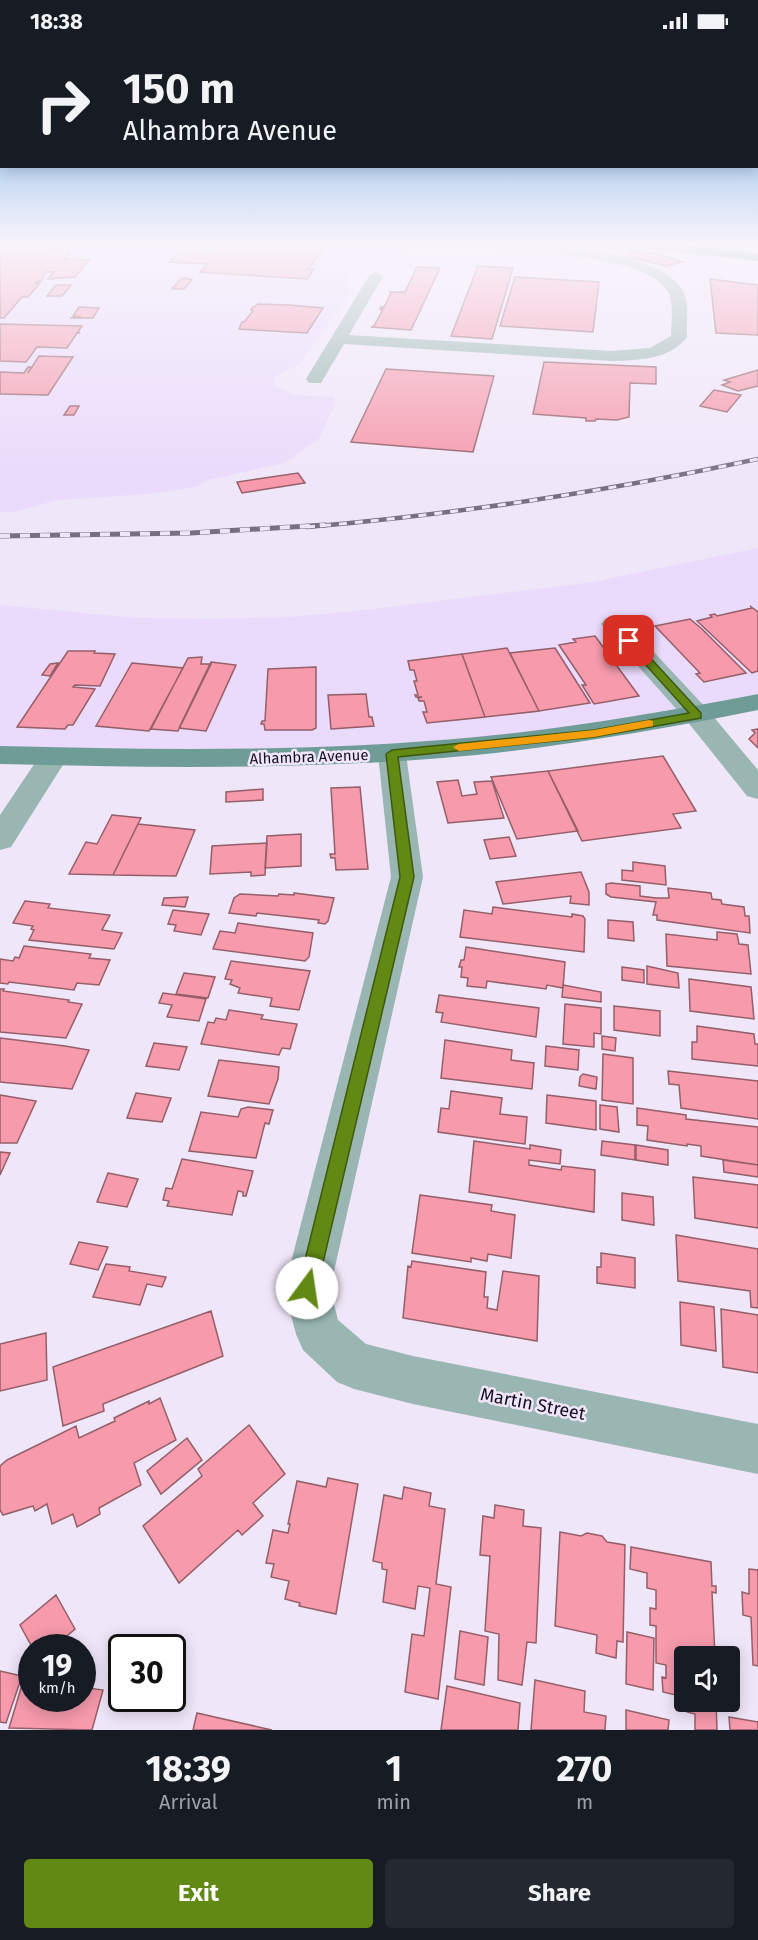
<!DOCTYPE html>
<html lang="en">
<head>
<meta charset="utf-8">
<style>
  body { margin:0; font-family:"Fira Sans",sans-serif; background:#242831; color:#f1f3f6; height:100vh; display:flex; flex-direction:column; font-size:22px; white-space:nowrap }
  * { box-sizing:border-box; margin:0 }
  p { font-size:20px; color:#9ea1a6 }
  .icon { flex:none; width:33px; height:33px; fill:none; stroke:currentColor; stroke-width:2; stroke-linecap:round; stroke-linejoin:round }
  .map { position:relative; height:1688px; overflow:hidden }
  .panel { display:flex; flex-direction:column; background:#171b24; flex:1 }
  .panel>* { flex:none }
  .top-card { position:absolute; left:0px; top:0px; width:759px; height:126px; box-shadow:0 3px 15px #0003; background:#171b24; color:#f1f3f6; overflow:hidden }
  .fabs { position:absolute; left:674px; top:1604px; display:grid; gap:12px }
  .fabs a { display:grid; place-items:center; width:66px; height:66px; border-radius:6px; background:#171b24; box-shadow:0 3px 15px #0003; font-size:30px }
  .speed { position:absolute; left:18px; top:1592px; display:flex; gap:12px; font-size:30px; font-weight:700; text-align:center }
  .speed>* { display:grid; place-content:center; width:78px; height:78px; border-radius:50%; background:#171b24; box-shadow:0 3px 15px #0003; line-height:1 }
  .speed small { font-size:15px; font-weight:400 }
  .speed .limit { border:3px solid #111; border-radius:9px; background:#fff; color:#111 }
  .pin { position:absolute; display:grid; place-items:center; width:51px; height:51px; color:#fff; margin:-26px; border-radius:12px; box-shadow:0 3px 9px #0006 }
  .me { position:absolute; width:66px; margin:-33px; rotate:14deg; stroke-linejoin:round; filter:drop-shadow(0 0 4px #0008) }
  .turn { display:flex; align-items:center; gap:21px; height:126px; padding:0 24px; font-size:27px }
  .turn .icon { width:78px; height:78px; stroke-width:2.5 }
  .turn b { display:block; font-size:42px; line-height:51px }
  .eta { display:flex; justify-content:space-evenly; align-items:center; height:102px; text-align:center }
  .eta b { font-size:36px; font-weight:700; line-height:42px }
  .action { display:flex; gap:12px; margin-top:auto; padding:12px 24px }
  .action a { flex:1; height:69px; border-radius:6px; background:#618913; color:#fff; font-size:24px; font-weight:700; line-height:69px; text-align:center }
  .action a+a { background:#242831; color:#f1f3f6 }
  .status { display:flex; justify-content:space-between; align-items:center; height:42px; padding:0 30px; background:#171b24; direction:ltr }
  .status svg { height:16px; fill:currentColor }
  .map>svg:first-child { display:block }
</style>
</head>
<body>
<div class="status"><b>18:38</b><svg viewBox="0 0 49 12"><path d="M0 12V9h3v3zM5 12V6h3v6zM10 12V3h3v9zM15 12V0h3v12zM26 1h20v11H26zM47 4h2v5h-2z"/></svg></div>
<div class="map">
<svg width="758" height="1688" viewBox="0 0 758 1688">
  <rect width="100%" height="100%" fill="#f0e6f9"/>
  <path fill="#eadafb" d="M0,203H411L397,226L359,228L346,235L351,250L300,322L275,334V344L295,353L334,355L335,361L319,397L284,421L208,438L196,445L147,452L57,458L15,470H0Z
    M758,506V651L687,667L495,700L274,714L0,709V563L136,576L216,577L288,575L357,569L593,540Z"/>
  <path fill="#f69aac" stroke="#945f68" stroke-width="1.5" d="M19,203H54L50,207L69,208L71,210L65,217L89,218L75,235L48,237L54,230H45L42,238L35,241H40L28,255H22L4,276H0V205Z
    M231,203H326L308,227H314L307,237L200,230L208,222L169,220L182,208L219,211L215,210Z
    M554,203H600L591,207Z
    M635,209L661,213L682,220L666,224L626,214Z
    M478,224L513,226L492,297L451,294Z
    M417,225L440,226L411,288L371,285L374,284L382,269L380,267H383L381,265H384L391,251L390,250H405Z
    M515,235L599,240L593,290L500,284Z
    M185,236L192,238L184,247H172L181,237Z
    M710,237L758,243V293L716,291Z
    M56,243H71L62,254H47Z
    M258,262L289,263L323,266L307,291L239,287L242,280H244L253,269L251,268L252,266Z
    M79,265L99,266L93,276H70L81,275L73,274Z
    M0,282L82,284L78,290L80,291H77L67,306L37,305L26,320L0,319Z
    M39,314L73,315L48,353L0,352V330L24,331L28,325H31L28,331Z
    M544,320L656,325V342L630,341L629,375L617,378L596,377L595,379H586V376L533,372Z
    M386,327L494,334L473,410L351,400Z
    M758,328V344L738,349L722,343L730,340L724,338Z
    M714,348L741,353L727,370L700,364Z
    M70,364H79L74,373H64Z
    M298,431L305,441L242,451L237,440Z
    M750,564L758,570V629L752,631L697,579L712,575L710,573L715,572L717,574L752,566Z
    M690,577L702,587L746,631L704,640L696,632L700,631L655,584Z
    M595,594L639,654L594,662L582,643H586L559,603L576,600L573,597Z
    M507,606L539,669L485,675L462,612Z
    M555,606L590,661L539,669L510,611Z
    M68,609H95L94,611L115,612L100,644L75,643L73,645L95,647L73,683H68L65,687L17,685Z
    M462,612L485,675L427,681L423,670H427L424,659H419L418,656L422,655H416L415,653H418L414,639H417L414,628H410L408,619Z
    M202,615L201,622H211L178,689L151,687L188,616Z
    M211,620L236,623L206,689L179,686Z
    M58,621L50,634L42,633L50,622Z
    M132,621L183,626L149,689L96,684Z
    M316,625V686L312,688H265L264,682H261L262,679H265L268,627Z
    M366,652L369,675H372L374,684L331,687L328,653Z
    M758,687V706L749,697L755,691L752,688Z
    M663,714L696,769L673,772L681,786L582,799L548,729Z
    M548,729L578,789L517,797L491,735Z
    M458,738L462,754L477,752L474,740L492,739L504,776L448,781L437,740Z
    M360,745L368,827L336,828L335,816H331L330,812H335L331,746Z
    M263,747V758L226,760V750Z
    M112,773L141,776L113,833L69,832L86,800L97,802Z
    M138,782L195,788L176,834L113,833Z
    M301,792V824L265,826L267,794Z
    M509,795L516,814L490,817L484,798Z
    M267,801L265,833L251,834V830L210,832L212,804Z
    M633,820L665,824L666,843L622,838V828L633,829Z
    M581,830L589,850V863L570,861L571,854L503,862L496,840Z
    M611,841L640,844V854L656,856H669L668,846L711,851L712,857L721,858L722,862L744,865L745,874H749L750,891L657,878V873H653L656,860L611,855L606,852V842Z
    M294,851L334,856L328,879L325,882L318,881L319,878L302,876L257,871L256,874L229,871L234,856L240,852L278,854L279,852L294,853Z
    M188,855L185,865L162,863L164,856Z
    M25,859L50,862L48,866L110,873L102,888L122,891L114,907L29,898L34,888L31,887L33,884L13,881Z
    M493,865L572,875V872L583,874L585,877L584,910L460,895L464,868L492,872Z
    M173,868L209,872L201,893L174,889L176,883L168,882Z
    M608,878L633,880L634,899L608,896Z
    M238,881L313,891L309,915L305,919L213,907L220,889L235,891Z
    M717,890L737,892L739,902L748,903L751,932L667,924L666,892L717,898Z
    M24,904L91,912L89,916L110,918L99,943L77,941L74,948L9,940L8,942L0,941V917L13,919L15,915L19,916Z
    M466,905L565,920L563,946L547,943L546,947L487,939L486,946L467,944L468,936L461,935L462,925H459L461,918H464Z
    M231,919L310,929L299,968L270,964L272,956L238,951L240,946L230,942L232,938L225,937Z
    M647,924L678,931L679,946L647,942Z
    M622,925L644,928V941L622,938Z
    M184,931L215,935L208,956L176,952Z
    M689,937L751,945L754,977L690,969Z
    M563,943L601,950V960L562,955Z
    M0,947H4L3,949L69,958L68,960L82,962L66,996L0,990Z
    M163,951L206,957L199,979L167,975L172,963L159,961Z
    M439,953L539,966L536,995L441,980L443,971L436,970Z
    M565,962L601,966V992L594,991V1005L563,1002Z
    M614,964L660,969V994L614,988Z
    M229,968L263,973L261,977L297,982L290,1007L282,1006L279,1013L201,1002L208,980L214,981L216,976L226,978Z
    M697,984L754,992L755,1002H758V1024L692,1017V1000H697Z
    M602,994L616,996L615,1009L602,1007Z
    M0,996L65,1004L89,1008L72,1047L0,1040Z
    M445,998L512,1008L511,1018L534,1021L532,1047L441,1036Z
    M154,1001L187,1005L179,1028L146,1024Z
    M546,1004L579,1008L578,1028L545,1024Z
    M603,1012L633,1016V1062L602,1058Z
    M219,1018L279,1025L278,1037L269,1062L208,1054Z
    M668,1029L758,1039V1077L681,1066L679,1043L669,1042Z
    M583,1032L597,1035L596,1047L579,1044L580,1035Z
    M451,1049L502,1056L500,1072L527,1075L525,1102L438,1090L441,1066L449,1067Z
    M136,1051L171,1056L162,1080L127,1076Z
    M0,1053L36,1059L17,1101H0Z
    M547,1053L596,1059V1088L546,1081Z
    M600,1063L617,1065L619,1090L600,1087Z
    M248,1065L273,1068L269,1082L265,1081L256,1116L189,1109L201,1070L238,1075L241,1067Z
    M637,1066L686,1073V1077L758,1085V1123L701,1114V1104L687,1102V1104L647,1098L648,1084L637,1083Z
    M474,1099L530,1107V1103L561,1108L560,1122L529,1118V1123L561,1128L562,1124L595,1128L594,1170L469,1150Z
    M602,1099L635,1103V1118L601,1113Z
    M636,1103L668,1108V1123L636,1118Z
    M0,1110L10,1111L0,1133Z
    M182,1117L253,1129L246,1154H243V1150L238,1149L232,1173L167,1164L169,1159L163,1158L166,1146L172,1147Z
    M723,1118L758,1123V1135L724,1130Z
    M108,1131L138,1137L127,1165L97,1160Z
    M693,1135L758,1143V1186L695,1176Z
    M622,1151L653,1155L654,1183L622,1178Z
    M420,1153L492,1163L491,1169L515,1173L511,1216L488,1212L487,1219L471,1216V1220L412,1211Z
    M676,1193L758,1207V1266L751,1265L750,1249L678,1239Z
    M79,1200L108,1205L98,1228L70,1222Z
    M601,1211L635,1216V1246L597,1241V1225H601Z
    M412,1219L486,1230L484,1255H488L487,1266L497,1268L503,1229L539,1234L537,1299L403,1276L408,1224L411,1225Z
    M106,1222L130,1225L129,1229L166,1235L162,1245L147,1242L140,1263L93,1255Z
    M680,1260L714,1265L716,1309L681,1303Z
    M721,1267L758,1273V1331L723,1325Z
    M211,1269L223,1314L103,1362L104,1369L63,1384L53,1325Z
    M46,1291L47,1338L0,1349V1302Z
    M160,1356L176,1398L134,1421L141,1443L99,1466L100,1472L77,1485L73,1472L52,1482L47,1462L35,1469L33,1464L3,1473L0,1468V1424L7,1418L76,1384L79,1396L115,1379L114,1376L149,1359V1362Z
    M249,1383L285,1432L253,1461L263,1474L242,1493L238,1488L179,1541L143,1484L202,1434L198,1427Z
    M187,1396L202,1418L161,1452L147,1429Z
    M328,1436L358,1442L336,1572L299,1564L300,1561L285,1557L289,1539L271,1535L274,1522L266,1521L273,1488L288,1491L290,1482H288L297,1439L326,1445Z
    M404,1445L431,1451L429,1464L445,1467L436,1542L451,1545L438,1657L405,1650L412,1592L424,1594L430,1546L418,1544L415,1567L383,1560L387,1528L382,1527V1521L373,1519L384,1453L402,1457Z
    M495,1463L524,1468L523,1484L541,1486L536,1601L527,1600L522,1643L498,1638L499,1592L485,1589L490,1514L480,1513L483,1474L494,1476Z
    M560,1490L581,1494L587,1491L602,1494L607,1500L625,1503L623,1600L617,1599L616,1616L596,1611L597,1593L555,1584Z
    M631,1505L711,1520L712,1544H716V1551L712,1550L715,1614H684V1659H716L717,1688H695V1672L687,1670V1666L680,1664V1654L663,1650L662,1635L666,1636V1623L656,1621V1584L650,1583V1566L656,1567V1548L647,1546V1531L630,1527Z
    M749,1527L758,1528V1624L753,1623L751,1575L743,1573L742,1550L749,1552Z
    M56,1553L75,1587L54,1605H32L20,1583Z
    M460,1589L488,1595L484,1643L455,1637Z
    M627,1590L654,1596L653,1648L626,1642Z
    M0,1629L22,1634L6,1681L0,1680Z
    M25,1633L32,1635V1656H82V1645L103,1648L92,1688L9,1686Z
    M535,1638L585,1649L584,1670L606,1674L605,1688H531Z
    M447,1644L520,1661L518,1688H441Z
    M626,1668L669,1678L668,1688H626Z
    M197,1671L272,1688H193Z
    M729,1675L758,1680V1688H730Z"/>
  <g fill="none" stroke-linecap="round" stroke-linejoin="round">
    <path fill="#99b6b2" fill-rule="evenodd" d="M492,203C535,199 660,207 683,249C690,262 686,281 687,295C670,318 638,318 612,319L344,302L321,341H309L306,337L369,234L376,230L383,234L349,293L612,309L650,306L671,294C671,281 674,264 669,252C652,213 537,212 499,207Z
      M614,574L623,577L707,667L758,728V757L747,754L687,679L605,587L601,582L605,577Z
      M392,703L402,706L406,712L423,835L330,1247L338,1278L366,1302L413,1314L758,1382V1432L413,1362L354,1347L337,1340L303,1308L296,1292L284,1247L391,835L378,712L382,706Z
      M53,706L63,709L68,715L11,805L0,808V773L43,709Z"/>
    <path fill="#709c97" fill-rule="evenodd" d="M758,652V668C664,687 571,703 476,713C318,728 159,726 0,722V704C159,708 318,710 476,695C571,686 664,670 758,652Z"/>
    <path fill="#518883" fill-rule="evenodd" d="M646,203H685L758,211V219L653,207Z"/>
    <defs>
      <path id="rail-far1" d="M307,485C459,472 609,449 758,417"/>
      <path id="rail" d="M0,494L191,491L325,483"/>
    </defs>
    <use href="#rail-far1" stroke="#786f80" stroke-width="4.5"/>
    <use href="#rail" stroke="#786f80" stroke-width="5"/>
    <use href="#rail-far1" stroke="#f0e6f9" stroke-width="3" stroke-dasharray="8" stroke-linecap="butt"/>
    <use href="#rail" stroke="#f0e6f9" stroke-width="4" stroke-dasharray="10" stroke-linecap="butt"/>
  </g>
  <linearGradient id="sky" x2="0" y2="1"><stop stop-color="#65a8e6"/><stop offset="0.46" stop-color="#f8f4fc"/><stop offset="1" stop-color="#f8f4fc" stop-opacity="0"/></linearGradient>
  <rect width="758" height="439" fill="url(#sky)"/>
  <path fill="#618913" stroke="#3f590c" stroke-width="1.5" d="M629,596L633,597L701,671V676L594,695L398,715L414,835L317,1246L314,1253L307,1256L301,1253L298,1246L400,835L386,712L392,708L594,688L689,671L626,601L624,599Z"/>
  <path fill="#f59e0b" d="M649,678L653,679V684L594,695L459,709L453,705L459,702L594,688Z"/>
  <g text-anchor="middle" stroke-width="5" stroke-linejoin="round" paint-order="stroke">
    <g font-size="15" fill="#170f1f" stroke="#f0e6f9">
      <text transform="translate(309 715) rotate(-2)" y="5">Alhambra Avenue</text>
    </g>
    <g font-size="18" fill="#170f1f" stroke="#f0e6f9">
      <text transform="translate(533 1362) rotate(11)" y="6">Martin Street</text>
    </g>
  </g>
</svg>
<div class="fabs">
<a><svg class="icon" aria-label="sound" viewBox="0 0 24 24"><path d="M4 9h4l5-4v14l-5-4H4zM17 9q2 3 0 6"/></svg></a>
</div>
<div class="speed"><div>19<small>km/h</small></div><div class="limit">30</div></div>
<div class="pin" style="left:629px;top:599px;background:#d93025"><svg class="icon" aria-label="arrive" viewBox="0 0 24 24"><path d="M6 21V4h12l-3 4 3 4H6"/></svg></div>
<svg class="me" style="left:307px;top:1246px" viewBox="-20 -20 40 40"><circle r="19" fill="#fff"/><path d="M0-13L10 11 0 6-10 11z" fill="#618913"/></svg>
<div class="top-card">
<div class="turn"><svg class="icon" aria-label="right" viewBox="0 0 24 24"><path d="M7 20v-9h11M14 6l5 5-5 5"/></svg><div><b>150 m</b>Alhambra Avenue</div></div>
</div>
</div>
<section class="panel">
<div class="eta">
<div><b>18:39</b><p>Arrival</p></div>
<div><b>1</b><p>min</p></div>
<div><b>270</b><p>m</p></div>
</div>
<div class="action"><a>Exit</a><a>Share</a></div>
</section>
</body>
</html>
